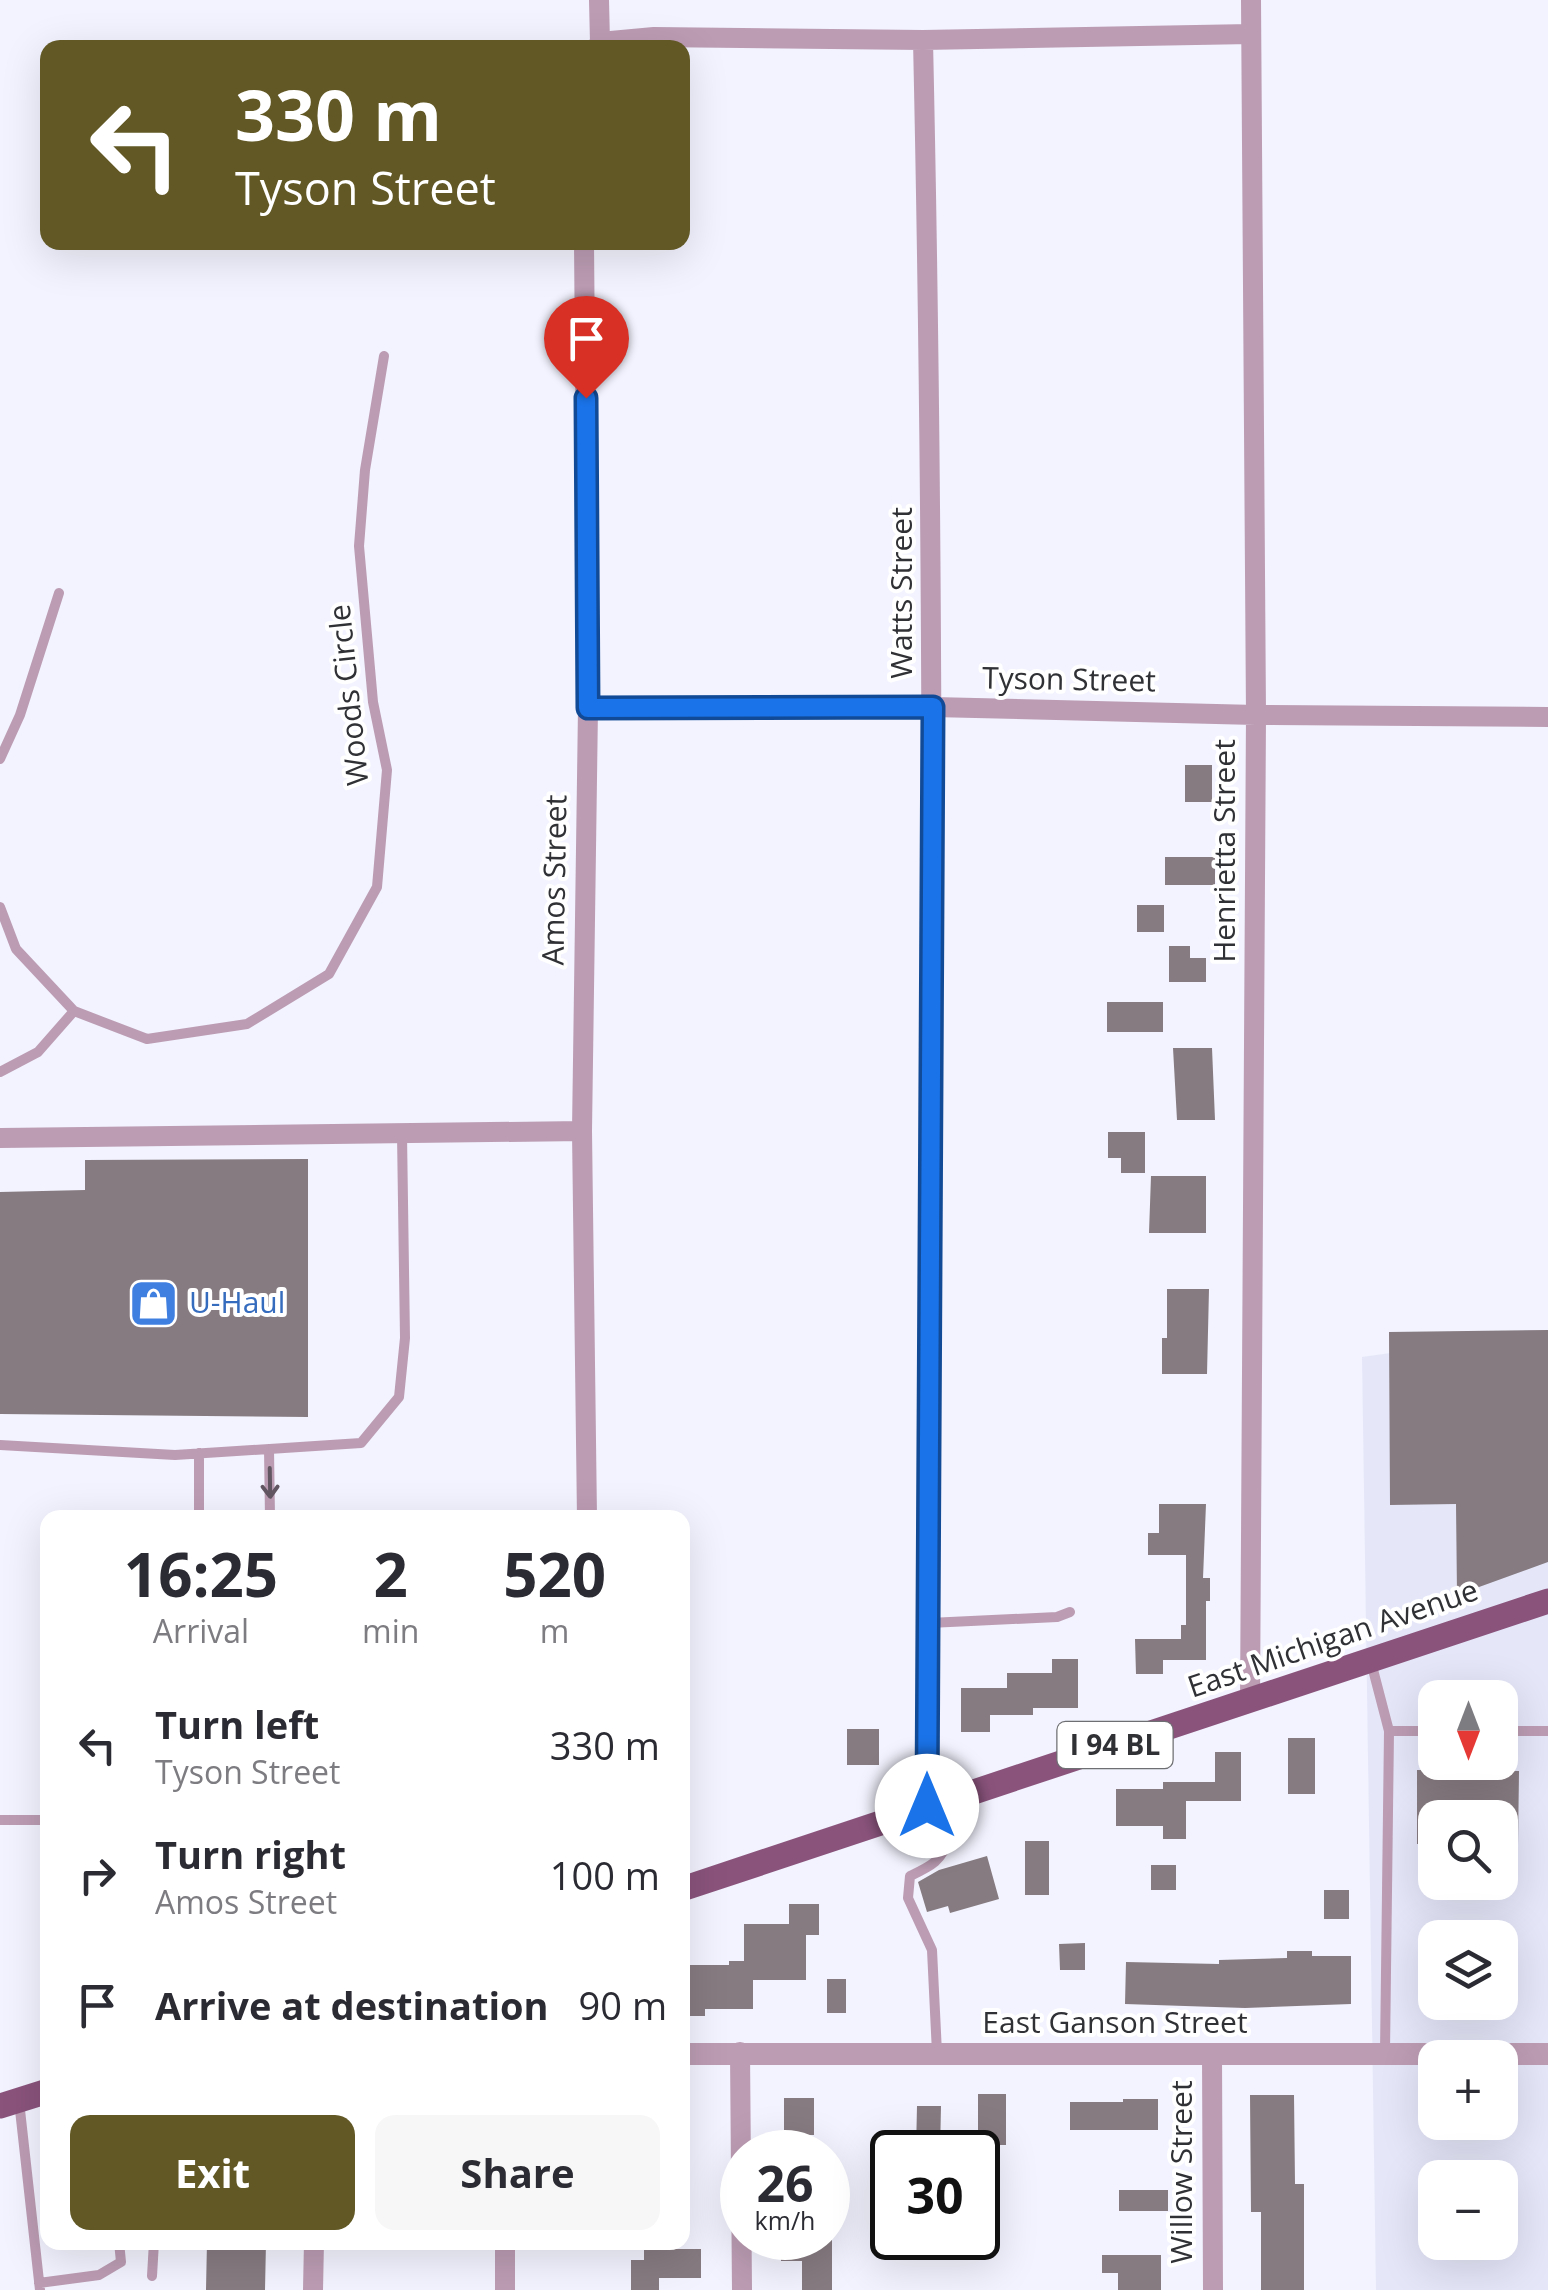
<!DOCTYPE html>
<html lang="en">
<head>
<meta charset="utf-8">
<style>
  body { margin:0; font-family:"Open Sans",sans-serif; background:#f7f7f7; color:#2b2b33; height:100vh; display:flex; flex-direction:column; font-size:38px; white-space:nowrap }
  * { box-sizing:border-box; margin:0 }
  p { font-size:32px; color:#7c7c81 }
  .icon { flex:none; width:55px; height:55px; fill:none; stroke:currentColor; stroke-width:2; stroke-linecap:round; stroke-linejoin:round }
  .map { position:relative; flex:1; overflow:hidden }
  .side { position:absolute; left:40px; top:1510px; width:650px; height:740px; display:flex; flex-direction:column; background:#fff; border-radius:20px; box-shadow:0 10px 40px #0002 }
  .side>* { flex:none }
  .hud { position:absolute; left:40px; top:40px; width:650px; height:210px; border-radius:20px; box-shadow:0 10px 40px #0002; background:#615825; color:#fff; overflow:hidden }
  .needle { width:65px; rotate:180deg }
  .controls { position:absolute; left:1418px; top:1680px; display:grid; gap:20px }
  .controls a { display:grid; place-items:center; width:100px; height:100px; border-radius:20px; background:#fff; box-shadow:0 10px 40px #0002; font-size:50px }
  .speed { position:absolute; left:720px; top:2130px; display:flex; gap:20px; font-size:50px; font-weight:700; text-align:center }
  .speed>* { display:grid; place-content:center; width:130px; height:130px; border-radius:50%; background:#fff; box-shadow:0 10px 40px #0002; line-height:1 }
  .speed small { font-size:25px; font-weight:400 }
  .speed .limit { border:5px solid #111; border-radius:15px; background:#fff; color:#111 }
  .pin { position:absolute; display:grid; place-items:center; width:85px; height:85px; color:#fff; margin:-102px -42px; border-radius:50% 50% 50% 0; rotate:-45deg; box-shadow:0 0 10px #0007 }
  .pin .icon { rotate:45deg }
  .me { position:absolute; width:110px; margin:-55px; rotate:0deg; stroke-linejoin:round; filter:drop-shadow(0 0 8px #0008) }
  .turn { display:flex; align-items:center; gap:35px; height:210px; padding:0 30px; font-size:45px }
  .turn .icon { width:130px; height:130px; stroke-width:2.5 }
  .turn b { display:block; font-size:70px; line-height:85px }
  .eta { display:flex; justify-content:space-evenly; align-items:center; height:170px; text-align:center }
  .eta b { font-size:60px; font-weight:700; line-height:70px }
  .button { display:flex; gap:20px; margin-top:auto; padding:20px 30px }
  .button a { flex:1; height:115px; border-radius:20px; background:#615825; color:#fff; font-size:40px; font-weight:700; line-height:115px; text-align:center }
  .button a+a { background:#f7f7f7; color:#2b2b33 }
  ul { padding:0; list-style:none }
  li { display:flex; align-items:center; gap:30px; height:130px; padding:0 30px }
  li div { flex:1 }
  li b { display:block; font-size:38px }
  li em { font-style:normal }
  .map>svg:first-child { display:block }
</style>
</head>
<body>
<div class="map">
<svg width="1548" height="2290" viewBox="0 0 1548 2290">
  <rect width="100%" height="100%" fill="#f2f3fe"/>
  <path fill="#e5e7f9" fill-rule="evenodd" d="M1548,1331V2290H1376L1362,1357ZM1435,1698H1500V1762H1435ZM1435,1818H1500V1882H1435ZM1435,1938H1500V2002H1435ZM1435,2058H1500V2122H1435ZM1435,2178H1500V2242H1435Z"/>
  <path fill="#867b80" d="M1185,765H1212V802H1185Z
    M1165,857H1215V885H1165Z
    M1137,905H1164V932H1137Z
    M1169,946H1190V958H1206V982H1169Z
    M1107,1002H1163V1032H1107Z
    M1173,1048H1212L1215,1120H1177Z
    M1108,1132H1145V1173H1121V1158H1108Z
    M308,1159V1417L0,1414V1192L85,1190V1160Z
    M1151,1176H1206V1233H1149Z
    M1167,1289H1209L1207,1374H1162V1338H1167Z
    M1548,1330V1562L1457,1595L1456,1504L1390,1505L1389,1332Z
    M1159,1504H1206L1203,1578H1210V1601H1206V1660H1163V1674H1136L1135,1639H1181V1625H1186V1555H1148V1533H1159Z
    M1052,1659H1078V1708H1033V1715H990V1732H961V1688H1007V1673H1052Z
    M847,1729H879V1765H847Z
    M1288,1738H1315V1794H1288Z
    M1215,1752H1241V1801H1186V1839H1163V1826H1116V1789H1163V1782H1215Z
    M1417,1770L1519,1771L1518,1845H1500V1818H1435V1844H1417Z
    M1025,1841H1049V1895H1025Z
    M987,1856L999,1899L950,1913L948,1906L927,1912L918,1882L939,1870Z
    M1151,1865H1176V1890H1151Z
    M1324,1890H1349V1919H1324Z
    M789,1904H819V1935H806V1980H753V2009H705V2016H682V1965H729V1961H744V1924H789Z
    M1085,1943V1970H1060L1059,1944Z
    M1287,1951H1312V1956H1351V2004L1245,2008L1125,2004L1126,1962L1219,1964V1960L1287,1958Z
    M827,1979H846V2013H827Z
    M978,2094H1006V2145H978Z
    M1250,2095H1294L1295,2184H1304V2290H1261V2212H1251Z
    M784,2098H814V2135H784Z
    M1123,2099H1158V2130H1070V2102H1123Z
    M917,2106H941L940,2152H916Z
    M1119,2190H1168V2211H1119Z
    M781,2238H832V2290H802V2261H781Z
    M207,2242H266L265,2290H206Z
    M644,2249H701V2278H659V2290H631V2260H644Z
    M1102,2255H1161V2290H1118V2273H1102Z"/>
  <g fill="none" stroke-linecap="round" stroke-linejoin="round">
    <path stroke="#bc9cb3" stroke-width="10" d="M0,759L20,715L59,593
      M0,907L16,949L74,1011L147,1039L247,1024L329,974L377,887L387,770L373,702L359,546L365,470L384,356
      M0,1072L38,1052L74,1011
      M0,1445L175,1455L361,1443L399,1397L405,1338L402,1134
      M269,1449L270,1518
      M199,1453V1518
      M929,1623L1057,1617L1070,1612
      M1371,1662L1389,1731L1385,2053
      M1389,1731H1435
      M1500,1731H1548
      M927,1807L949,1838C942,1861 931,1866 910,1876L908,1898L932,1950L937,2053
      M0,1820H48
      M19,2101L40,2290
      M152,2276L154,2242
      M39,2283L99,2275L121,2262L119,2242"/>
    <path stroke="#bc9cb3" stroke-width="20" d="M923,40C936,629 932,1217 927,1806
      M600,42L654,37L923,40L1251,34
      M596,48L600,42L599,0
      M584,242L588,708L582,1131L587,1518
      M588,708L933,707L1256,715L1548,717
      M0,1138L582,1131
      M1250,1702L1256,715L1251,0
      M740,2052L742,2290
      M1212,2053L1213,2290
      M313,2290L314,2242
      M505,2290V2242"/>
    <path stroke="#bc9cb3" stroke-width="22" d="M682,2054H1548"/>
    <path stroke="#8a537c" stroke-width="25" d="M682,1889L1548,1601
      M0,2106L48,2091"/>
  </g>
  <defs><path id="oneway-shaft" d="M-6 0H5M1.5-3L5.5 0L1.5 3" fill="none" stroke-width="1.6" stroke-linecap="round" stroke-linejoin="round" transform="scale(2.5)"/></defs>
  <use stroke="#615661" href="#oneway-shaft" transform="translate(270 1483) rotate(89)"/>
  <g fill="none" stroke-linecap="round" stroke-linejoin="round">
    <defs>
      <path id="route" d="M586,398L588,708L933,707L927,1806"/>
    </defs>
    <use href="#route" stroke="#114b97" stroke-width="25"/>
    <use href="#route" stroke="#1a73e8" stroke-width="18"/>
  </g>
  <defs>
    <symbol id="shop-square" viewBox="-11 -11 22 22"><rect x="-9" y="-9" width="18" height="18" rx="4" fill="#3f7fe0" stroke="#fff"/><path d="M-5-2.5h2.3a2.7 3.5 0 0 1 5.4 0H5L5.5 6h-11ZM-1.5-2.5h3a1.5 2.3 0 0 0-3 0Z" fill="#fff"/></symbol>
  </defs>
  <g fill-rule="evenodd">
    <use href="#shop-square" x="126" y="1276" width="55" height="55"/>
  </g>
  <g text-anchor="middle" stroke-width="8" stroke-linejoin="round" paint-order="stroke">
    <rect fill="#fff" stroke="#6e6f72" stroke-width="2.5" x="1057.5" y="1722" width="115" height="46" rx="8"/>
    <g font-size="28" font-weight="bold" fill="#303135">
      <text x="1115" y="1755">I 94 BL</text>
    </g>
    <g font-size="30" fill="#303135" stroke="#fff">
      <text transform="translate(902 593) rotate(-90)" y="10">Watts Street</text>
      <text transform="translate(1069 680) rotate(1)" y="10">Tyson Street</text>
      <text transform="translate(349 695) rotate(-96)" y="10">Woods Circle</text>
      <text transform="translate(1225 851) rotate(-90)" y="10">Henrietta Street</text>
      <text transform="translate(555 880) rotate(-89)" y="10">Amos Street</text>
      <text transform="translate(1333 1639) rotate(-19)" y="10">East Michigan Avenue</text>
      <text x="1115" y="2033">East Ganson Street</text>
      <text transform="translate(1182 2172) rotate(-90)" y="10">Willow Street</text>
    </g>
    <g font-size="30" fill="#366cbe" stroke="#fff" text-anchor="start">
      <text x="189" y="1313">U-Haul</text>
    </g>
  </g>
</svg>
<div class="controls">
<a><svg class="needle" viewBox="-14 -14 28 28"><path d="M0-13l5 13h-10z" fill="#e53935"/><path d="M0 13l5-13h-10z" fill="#7c7c81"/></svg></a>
<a><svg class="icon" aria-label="search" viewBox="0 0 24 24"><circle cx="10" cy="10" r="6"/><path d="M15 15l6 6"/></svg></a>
<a><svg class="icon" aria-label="layers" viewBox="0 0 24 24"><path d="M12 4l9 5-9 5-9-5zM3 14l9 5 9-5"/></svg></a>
<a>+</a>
<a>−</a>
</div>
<div class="speed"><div>26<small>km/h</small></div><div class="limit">30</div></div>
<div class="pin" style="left:586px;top:398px;background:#d93025"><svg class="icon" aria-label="arrive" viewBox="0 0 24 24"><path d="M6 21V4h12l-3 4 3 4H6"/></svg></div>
<svg class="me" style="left:927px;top:1806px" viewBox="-20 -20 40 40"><circle r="19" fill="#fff"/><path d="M0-13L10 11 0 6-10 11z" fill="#1a73e8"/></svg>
<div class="hud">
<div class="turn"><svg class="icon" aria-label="left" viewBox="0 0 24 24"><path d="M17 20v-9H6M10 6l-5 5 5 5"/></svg><div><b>330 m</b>Tyson Street</div></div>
</div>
<section class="side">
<div class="eta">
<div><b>16:25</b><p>Arrival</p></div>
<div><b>2</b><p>min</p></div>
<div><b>520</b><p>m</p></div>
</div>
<ul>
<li><svg class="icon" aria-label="left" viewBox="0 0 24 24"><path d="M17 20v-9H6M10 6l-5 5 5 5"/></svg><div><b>Turn left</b><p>Tyson Street</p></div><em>330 m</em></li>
<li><svg class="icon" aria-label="right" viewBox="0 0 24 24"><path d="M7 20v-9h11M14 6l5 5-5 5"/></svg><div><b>Turn right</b><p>Amos Street</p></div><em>100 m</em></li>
<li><svg class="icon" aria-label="arrive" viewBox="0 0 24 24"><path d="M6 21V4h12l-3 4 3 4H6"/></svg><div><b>Arrive at destination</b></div><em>90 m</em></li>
</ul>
<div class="button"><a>Exit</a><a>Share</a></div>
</section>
</div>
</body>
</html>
